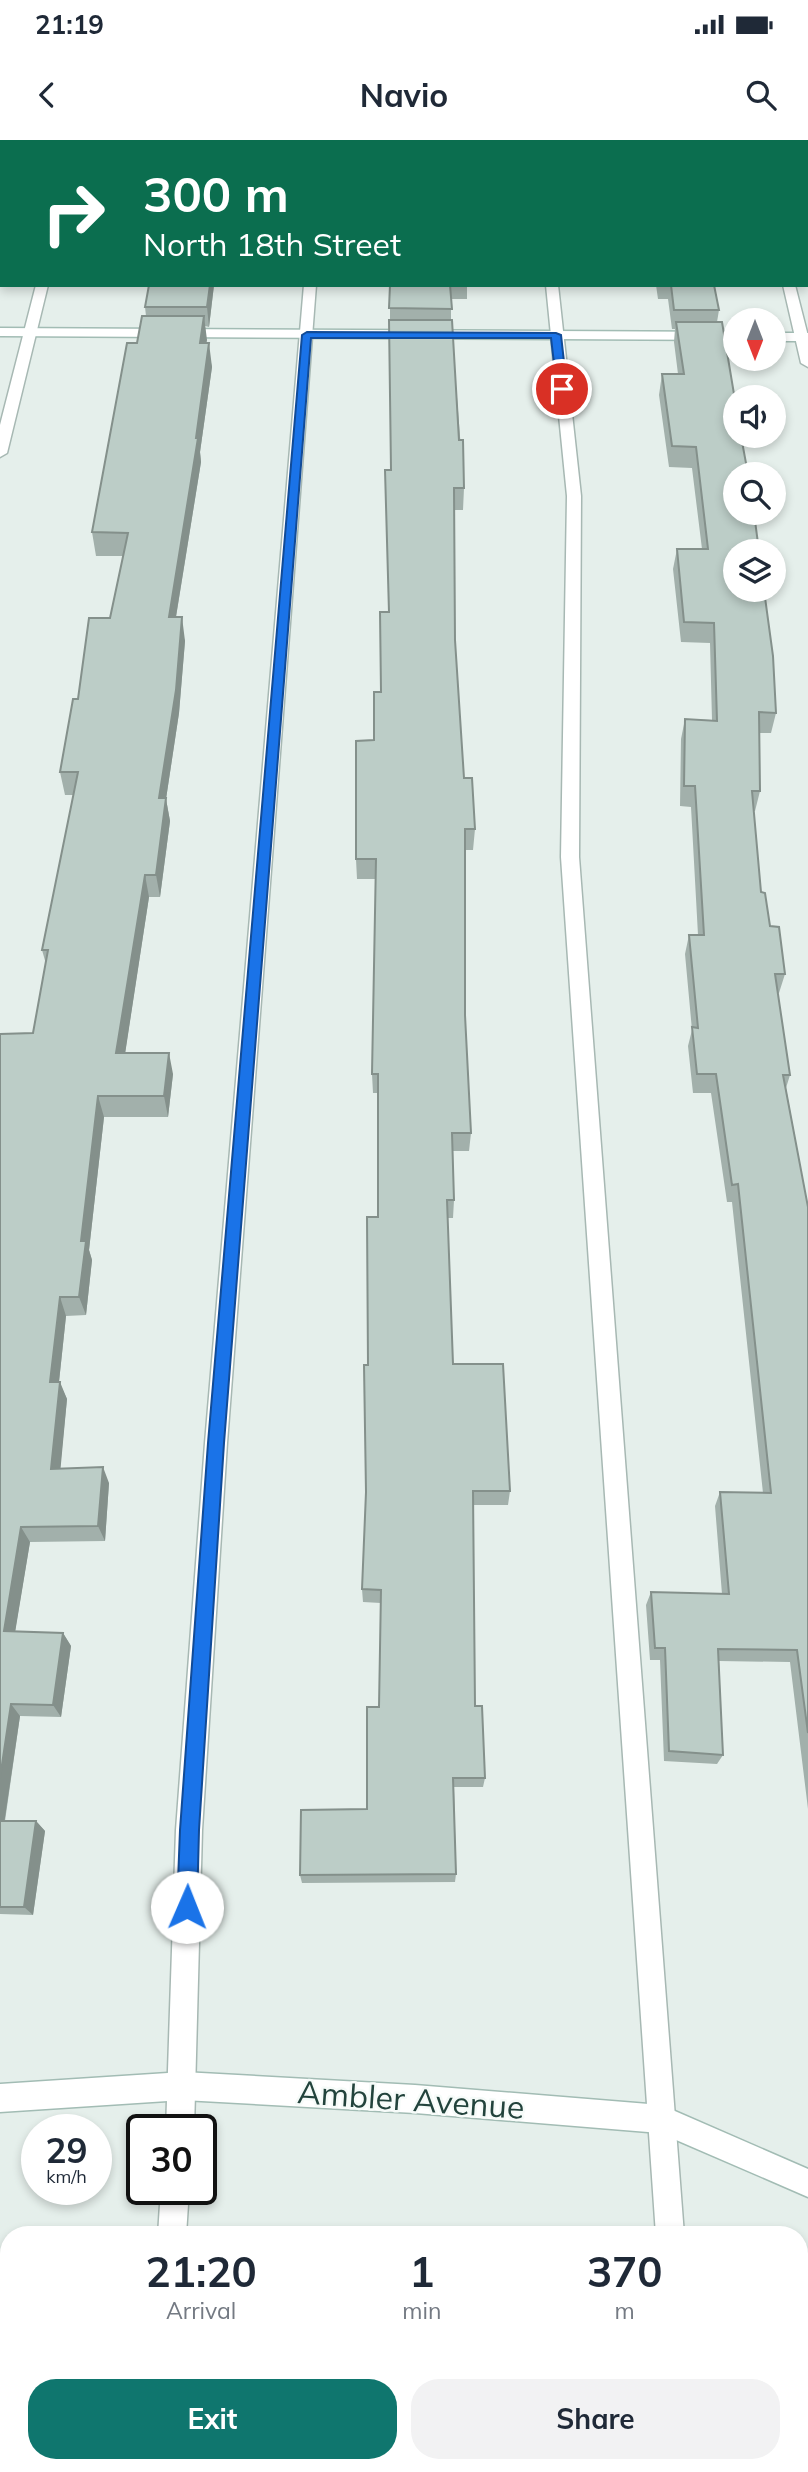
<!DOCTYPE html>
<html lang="en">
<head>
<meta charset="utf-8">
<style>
  body { margin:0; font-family:Mulish,sans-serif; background:#f2f2f3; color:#1f2937; height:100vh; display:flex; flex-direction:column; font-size:26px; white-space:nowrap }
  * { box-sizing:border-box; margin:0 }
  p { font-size:23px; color:#747a83 }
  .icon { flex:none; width:38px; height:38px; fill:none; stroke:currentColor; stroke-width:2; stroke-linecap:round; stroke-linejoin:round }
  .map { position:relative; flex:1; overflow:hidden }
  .details { position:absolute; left:0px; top:2086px; width:808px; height:247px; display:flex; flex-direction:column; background:#fff; border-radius:28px 28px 0 0; box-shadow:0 4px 10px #0003 }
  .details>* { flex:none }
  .banner { position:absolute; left:0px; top:0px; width:808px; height:147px; box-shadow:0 4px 10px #0003; background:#0b6e4f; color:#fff; overflow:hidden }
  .needle { width:46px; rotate:180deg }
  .fabs { position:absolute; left:723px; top:168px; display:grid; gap:14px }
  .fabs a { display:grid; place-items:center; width:63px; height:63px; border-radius:50%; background:#fff; box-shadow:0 4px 10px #0003; font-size:35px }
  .speed { position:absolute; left:21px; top:1974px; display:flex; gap:14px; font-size:35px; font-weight:700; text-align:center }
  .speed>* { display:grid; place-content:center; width:91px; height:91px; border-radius:50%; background:#fff; box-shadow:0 4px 10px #0003; line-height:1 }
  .speed small { font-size:18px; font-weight:400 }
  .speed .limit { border:4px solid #111; border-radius:10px; background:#fff; color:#111 }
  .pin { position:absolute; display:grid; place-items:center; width:60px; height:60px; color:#fff; margin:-30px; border:4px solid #fff; border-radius:50%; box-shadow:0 2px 7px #0007 }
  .me { position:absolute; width:77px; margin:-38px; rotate:1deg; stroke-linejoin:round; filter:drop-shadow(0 0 5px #0008) }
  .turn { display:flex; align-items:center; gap:24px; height:147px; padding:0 28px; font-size:32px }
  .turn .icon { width:91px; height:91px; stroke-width:2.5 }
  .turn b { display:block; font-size:49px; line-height:60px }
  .eta { display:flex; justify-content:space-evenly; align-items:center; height:119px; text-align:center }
  .eta b { font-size:42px; font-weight:700; line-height:49px }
  .action { display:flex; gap:14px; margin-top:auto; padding:14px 28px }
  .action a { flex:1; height:80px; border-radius:28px; background:#0f766e; color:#fff; font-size:28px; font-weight:700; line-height:80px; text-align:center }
  .action a+a { background:#f2f2f3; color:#1f2937 }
  .status { display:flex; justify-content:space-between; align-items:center; height:49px; padding:0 35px; background:#fff; direction:ltr }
  .status svg { height:19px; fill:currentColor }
  header { display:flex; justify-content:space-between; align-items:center; height:91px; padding:0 28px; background:#fff; font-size:32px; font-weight:700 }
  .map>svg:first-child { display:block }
</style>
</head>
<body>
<div class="status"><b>21:19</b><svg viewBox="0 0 49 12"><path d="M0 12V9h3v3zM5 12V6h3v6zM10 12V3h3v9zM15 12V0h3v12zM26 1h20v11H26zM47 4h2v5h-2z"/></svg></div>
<header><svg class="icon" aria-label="back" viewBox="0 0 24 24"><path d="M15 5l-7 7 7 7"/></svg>Navio<svg class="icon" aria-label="search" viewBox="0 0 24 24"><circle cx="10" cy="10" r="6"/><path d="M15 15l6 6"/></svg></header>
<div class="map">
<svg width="808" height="2332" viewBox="0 0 808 2332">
  <rect width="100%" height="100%" fill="#e5efeb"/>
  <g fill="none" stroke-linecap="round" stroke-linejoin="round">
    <defs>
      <path id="lane" d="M72,0H84L71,2Z
        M534,0H546V2H534Z
        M36,145H48L7,313L0,317V285Z
        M546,145H558L581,356L579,717L684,2095H656L561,717L567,356Z
        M671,2324H701L702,2332H672Z"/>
      <path id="street" d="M315,0H327V2H315Z
        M748,0H760L761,2H749Z
        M304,145H316L227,1303L202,1690L194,1990H166L176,1690L205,1303Z
        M783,145H795L808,196V227L801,223Z
        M161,2049H189L186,2095H158Z
        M140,2324H170V2332H140Z"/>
      <path id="secondary" d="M0,188L735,192V200L0,196Z
        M774,193H808V201H774Z
        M183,1932L415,1945L661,1965L808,2029V2057L660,1993L415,1973L183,1960L0,1972V1944Z"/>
    </defs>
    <use href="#lane" stroke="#a7b8b3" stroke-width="3"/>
    <use href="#street" stroke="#a7b8b3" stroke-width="3"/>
    <use href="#secondary" stroke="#a2bcb4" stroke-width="3"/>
    <use href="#lane" fill="#fff" fill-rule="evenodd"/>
    <use href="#street" fill="#fff" fill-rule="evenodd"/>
    <use href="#secondary" fill="#fff" fill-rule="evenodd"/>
  </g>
  <path fill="#a2b0ab" d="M214,145L209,187L205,186L206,203L212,227L200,312L201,322L176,477L185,501L179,573L166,659L170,681L160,757H149L125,913L173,934L168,977H104L89,1110L92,1120L86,1175L66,1176L59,1242L67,1259L60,1328L109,1343L105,1401L30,1402L15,1491L63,1493L71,1506L61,1577L20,1576L5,1681H36L45,1691L33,1775L0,1774V894L33,893L46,824L42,810L74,655H65L60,632L78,559L110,478L123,416H96L92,392L137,203L146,176L145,167Z
    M390,145H467V159H451V180L464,348L463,370H454L455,500L464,638L475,689L473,710H465V875L471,993L469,1011H453L454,1060L453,1078H447L453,1224L510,1351L508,1365H473L475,1566L485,1638L483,1647H454L456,1734L455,1742L302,1743L300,1735L367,1669L379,1567L381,1463L363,1462L362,1449L366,1352L368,1225L378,1077V953H373L372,934L376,739H357L356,719L381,552L389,472L390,330Z
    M656,145H714L719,170L717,182L776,573L771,593H759L760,651L755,671H754L761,752L770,786L785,834L779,853H778L790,935L786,948L808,1067V1669L790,1522L719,1521L723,1615L717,1624L664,1621L660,1520H650L646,1465L651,1452L722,1454L715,1366L720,1352L763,1353L732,1062H727L711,953H693L688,906L692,890L685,814L689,795H698L691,667L680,666L681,599L685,579L712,580L710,503L681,502L673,429L677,409H702L692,328L669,327L659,255L662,234H678L674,202L675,189H672L668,159H658Z"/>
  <path fill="#84908b" d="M210,145H214L209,187L207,167Z
    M204,176L207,200L203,227L200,203Z
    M209,203L212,227L200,312L201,322L172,501L169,477Z
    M182,477L185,501L179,573L166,659L170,681L160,757L156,735L159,658Z
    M145,735L149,757L122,934L116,913Z
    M169,913L173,934L168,977L164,956Z
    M98,956L104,977L89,1110L92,1120L86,1175L79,1157L81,1101Z
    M60,1157L66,1176L57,1260L50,1242Z
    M60,1242L67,1259L59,1345L51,1329Z
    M103,1327L109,1343L105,1401L98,1386Z
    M21,1387L30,1402L13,1505L4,1491Z
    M63,1493L71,1506L61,1577L53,1565Z
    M11,1564L20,1576L3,1691L0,1688V1638Z
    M36,1681L45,1691L33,1775L24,1767Z"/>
  <path fill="#bccdc7" stroke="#84908b" stroke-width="2" d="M146,0H234V2H146Z
    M394,0H462V2H394Z
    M630,0H688V2H630Z
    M149,145H210L207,167H145Z
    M390,145H450L452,169L389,168Z
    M671,145H714L719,170H674Z
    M142,176H204L200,203H209L196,298H198L169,477H182L176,550L159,658H166L156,735H145L116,913H169L164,956H98L81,1101H86L79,1157H60L50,1242H60L51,1329L103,1327L98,1386L21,1387L4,1491L63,1493L53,1565L11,1564L0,1638V894L33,893L48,810H42L78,632H60L73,559H78L89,478H110L128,393L92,392L127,203H137Z
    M389,180H452L459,300H463L464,348H454L455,500L464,638H472L475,689H465V875L471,993H452L454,1060H447L453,1224H503L510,1351H473L475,1566H482L485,1638H453L456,1734L300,1735L301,1670L367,1669V1567H379L381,1450L362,1449L366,1352L364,1225H368L367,1077H378V934H372L376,719H356V601L374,600V552H381L380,472H389L385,330H391Z
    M676,182H722L735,260V296H741L748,334H735V373H754L759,411H735V450H764L773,516L776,573L759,572L760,651H752L761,752L765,753L770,786L779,787L785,834H775L790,935H783L808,1067V1593L797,1510L718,1509L723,1615L669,1611L665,1508H655L651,1452L729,1454L720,1352L771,1353L738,1044L732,1045L716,934H697L692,887L698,888L689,795H704L695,646H684L685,579L717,581L714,483L684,482L677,409H708L696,307L672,306L662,234H684Z
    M0,1681H36L24,1767H0Z
    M343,2324H468V2332H342Z"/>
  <path fill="#1a73e8" stroke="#114b97" stroke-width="2" d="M307,192L556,193L561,195L567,249L562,252L557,249L551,198H311L224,1303L199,1690L197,1767L194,1774L187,1777L180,1774L177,1767L180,1690L208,1303L302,195Z"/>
  <g text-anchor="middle" stroke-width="5" stroke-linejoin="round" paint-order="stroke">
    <g font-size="32" fill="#22433c" stroke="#f6fbf9">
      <text transform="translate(411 1960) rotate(4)" y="11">Ambler Avenue</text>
    </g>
  </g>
</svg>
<div class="fabs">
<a><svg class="needle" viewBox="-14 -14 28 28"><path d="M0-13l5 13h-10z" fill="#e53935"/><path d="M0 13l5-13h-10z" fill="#747a83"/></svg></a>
<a><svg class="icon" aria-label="sound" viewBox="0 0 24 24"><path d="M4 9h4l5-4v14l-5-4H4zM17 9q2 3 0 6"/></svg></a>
<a><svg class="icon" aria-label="search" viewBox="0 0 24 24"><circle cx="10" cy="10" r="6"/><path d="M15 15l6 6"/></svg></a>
<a><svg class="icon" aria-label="layers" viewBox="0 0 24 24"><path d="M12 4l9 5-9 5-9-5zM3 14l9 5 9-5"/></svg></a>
</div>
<div class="speed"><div>29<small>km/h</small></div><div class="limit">30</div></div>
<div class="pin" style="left:562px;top:249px;background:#d93025"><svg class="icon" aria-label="arrive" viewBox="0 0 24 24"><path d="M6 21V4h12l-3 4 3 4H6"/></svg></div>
<svg class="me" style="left:187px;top:1767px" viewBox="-20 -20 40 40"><circle r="19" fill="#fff"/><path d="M0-13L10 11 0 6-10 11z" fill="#1a73e8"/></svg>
<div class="banner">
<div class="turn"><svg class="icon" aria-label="right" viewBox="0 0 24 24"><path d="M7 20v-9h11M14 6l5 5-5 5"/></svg><div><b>300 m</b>North 18th Street</div></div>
</div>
<section class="details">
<div class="eta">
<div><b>21:20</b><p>Arrival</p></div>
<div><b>1</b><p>min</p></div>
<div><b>370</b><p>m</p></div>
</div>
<div class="action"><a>Exit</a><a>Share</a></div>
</section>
</div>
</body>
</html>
